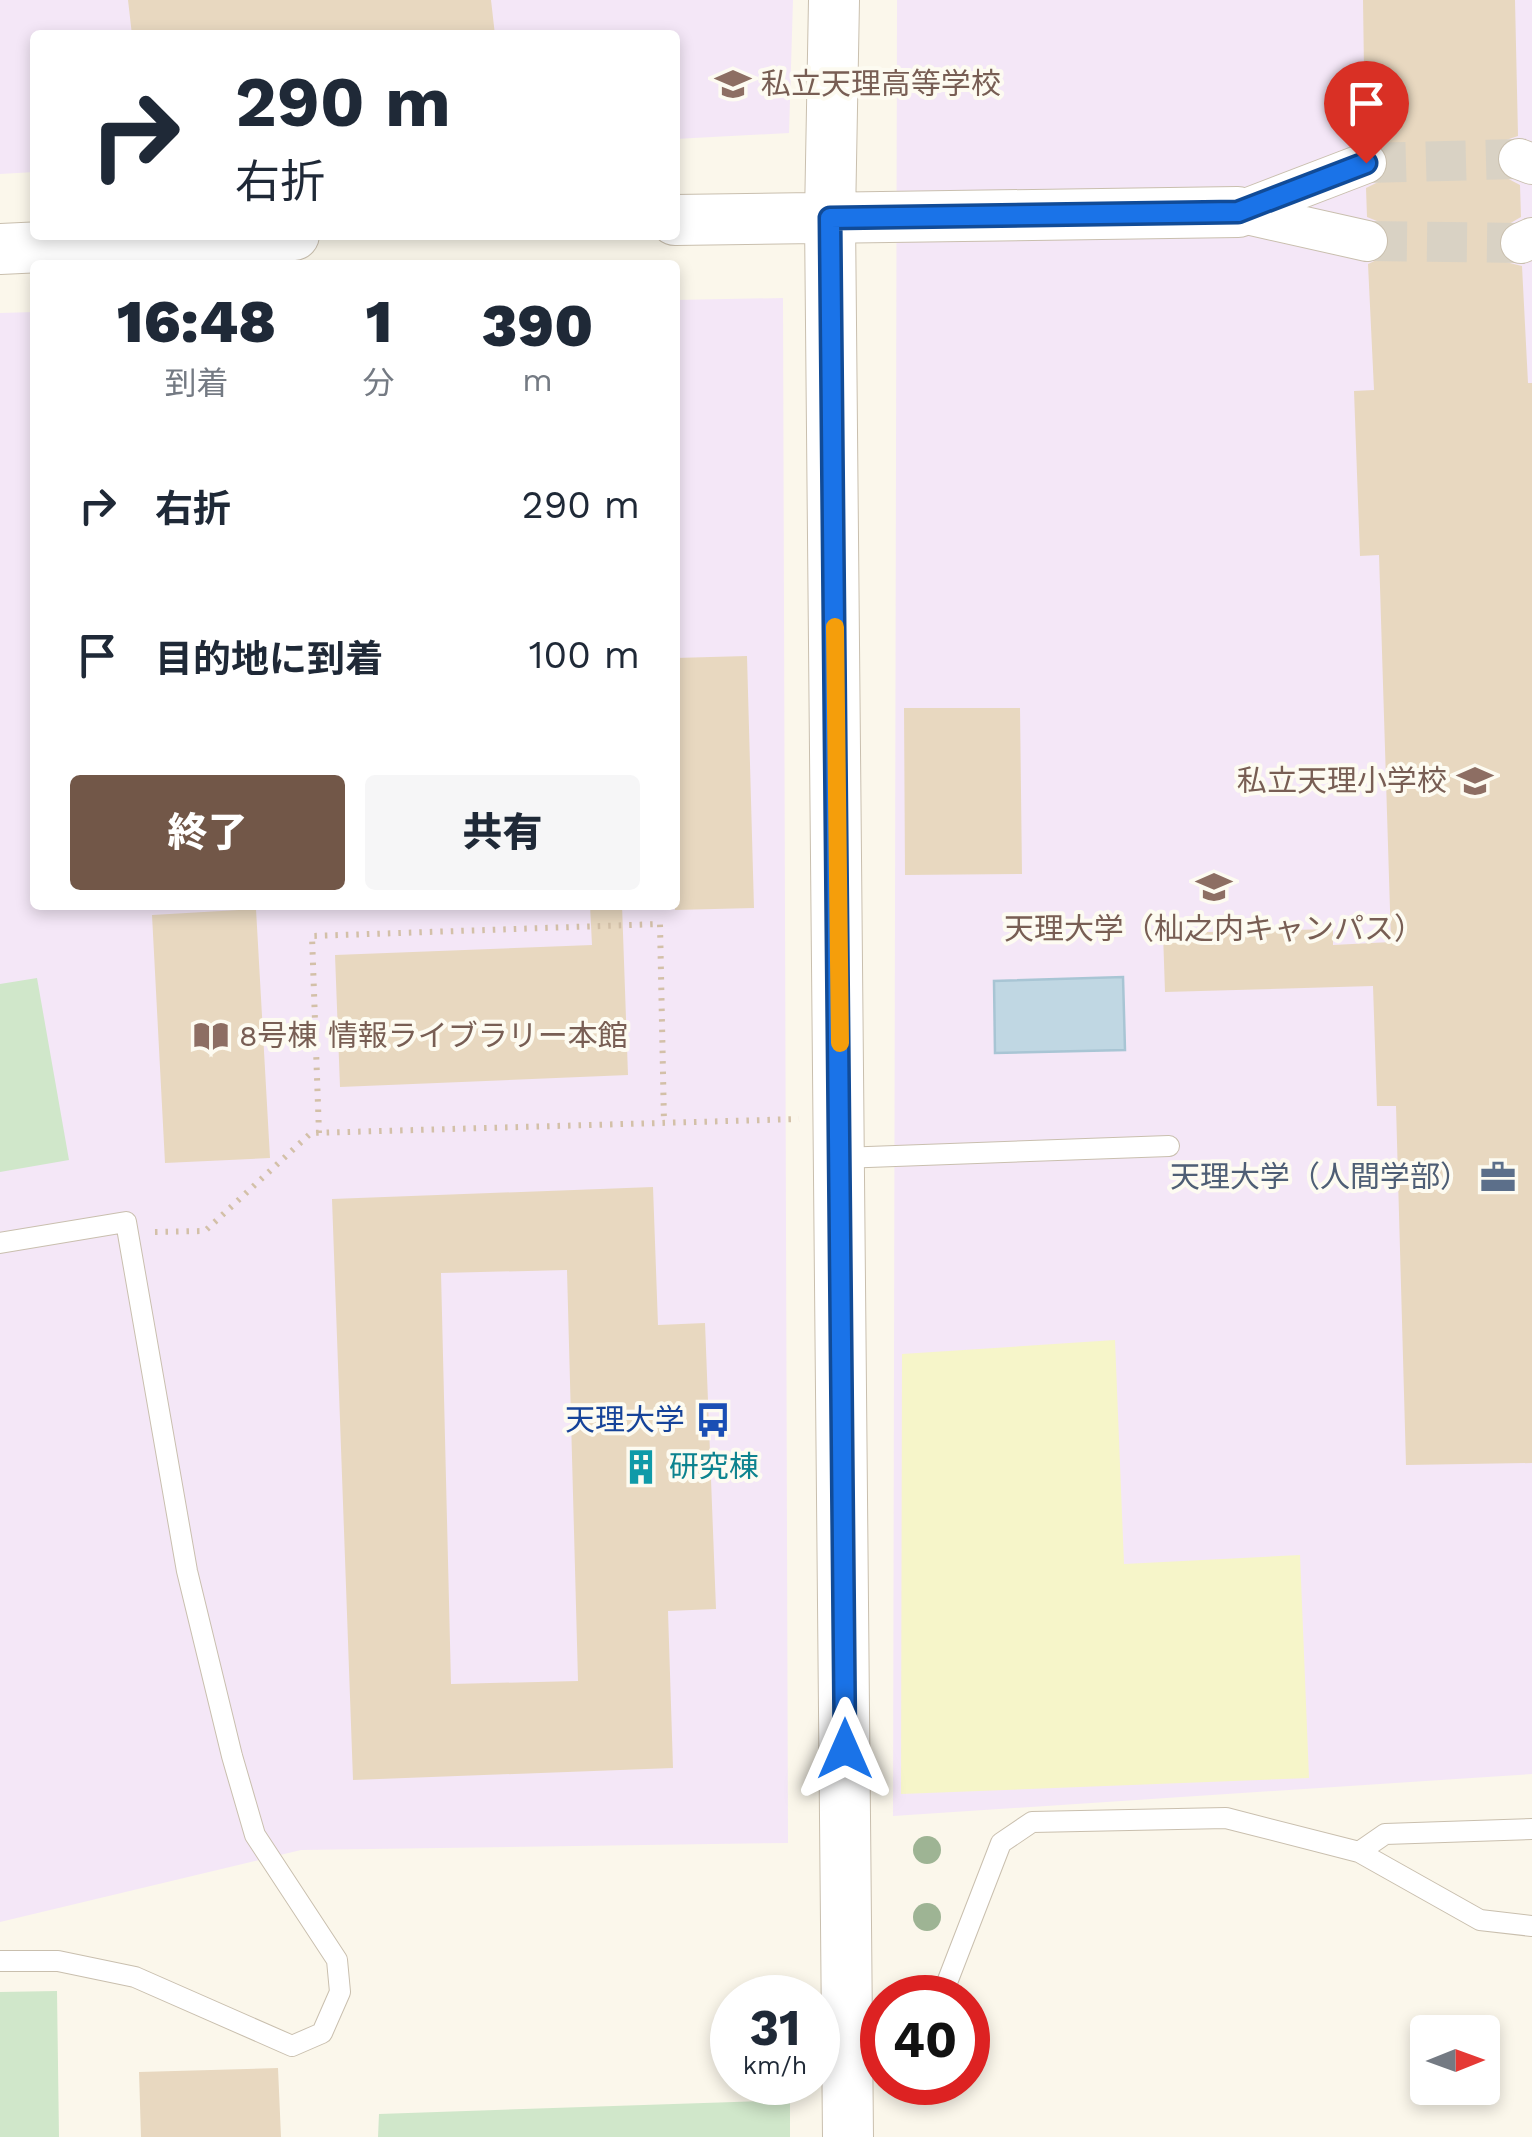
<!DOCTYPE html>
<html lang="ja">
<head>
<meta charset="utf-8">
<style>
  body { margin:0; font-family:"Work Sans","Noto Sans JP",sans-serif; background:#f6f6f7; color:#1f2937; height:100vh; display:flex; flex-direction:column; font-size:38px; white-space:nowrap }
  * { box-sizing:border-box; margin:0 }
  p { font-size:32px; color:#747a83 }
  .icon { flex:none; width:55px; height:55px; fill:none; stroke:currentColor; stroke-width:2; stroke-linecap:round; stroke-linejoin:round }
  .map { position:relative; flex:1; overflow:hidden }
  .panel { position:absolute; left:30px; top:260px; width:650px; height:650px; display:flex; flex-direction:column; background:#fff; border-radius:10px; box-shadow:0 5px 15px #0003 }
  .panel>* { flex:none }
  .banner { position:absolute; left:30px; top:30px; width:650px; height:210px; border-radius:10px; box-shadow:0 5px 15px #0003; background:#fff; color:#1f2937; overflow:hidden }
  .needle { width:65px; rotate:89deg }
  .fabs { position:absolute; left:1410px; top:2015px; display:grid; gap:20px }
  .fabs a { display:grid; place-items:center; width:90px; height:90px; border-radius:10px; background:#fff; box-shadow:0 5px 15px #0003; font-size:50px }
  .speed { position:absolute; left:710px; top:1975px; display:flex; gap:20px; font-size:50px; font-weight:700; text-align:center }
  .speed>* { display:grid; place-content:center; width:130px; height:130px; border-radius:50%; background:#fff; box-shadow:0 5px 15px #0003; line-height:1 }
  .speed small { font-size:25px; font-weight:400 }
  .speed .limit { border:15px solid #d22; background:#fff; color:#111 }
  .pin { position:absolute; display:grid; place-items:center; width:85px; height:85px; color:#fff; margin:-102px -42px; border-radius:50% 50% 50% 0; rotate:-45deg; box-shadow:0 0 10px #0007 }
  .pin .icon { rotate:45deg }
  .me { position:absolute; width:110px; margin:-55px; rotate:0deg; stroke-linejoin:round; filter:drop-shadow(0 0 8px #0008) }
  .turn { display:flex; align-items:center; gap:35px; height:210px; padding:0 40px; font-size:45px }
  .turn .icon { width:130px; height:130px; stroke-width:2.5 }
  .turn b { display:block; font-size:70px; line-height:85px }
  .eta { display:flex; justify-content:space-evenly; align-items:center; height:170px; text-align:center }
  .eta b { font-size:60px; font-weight:800; line-height:70px }
  .primary-button { display:flex; gap:20px; margin-top:auto; padding:20px 40px }
  .primary-button a { flex:1; height:115px; border-radius:10px; background:#725748; color:#fff; font-size:40px; font-weight:800; line-height:115px; text-align:center }
  .primary-button a+a { background:#f6f6f7; color:#1f2937 }
  ul { padding:0; list-style:none }
  li { display:flex; align-items:center; gap:30px; height:150px; padding:0 40px }
  li div { flex:1 }
  li b { display:block; font-size:38px }
  li em { font-style:normal }
  .map>svg:first-child { display:block }
</style>
</head>
<body>
<div class="map">
<svg width="1532" height="2137" viewBox="0 0 1532 2137">
  <rect width="100%" height="100%" fill="#fbf7eb"/>
  <path fill="#f4e7f7" d="M0,0H793L789,133L675,139V35H35V172L0,174Z
    M897,0H1532V1774L893,1816Z
    M783,298L788,1843L301,1850L0,1922V313L35,312V905H675V300Z"/>
  <path fill="#d0e7ca" d="M37,978L69,1160L0,1172V984Z
    M57,1991L59,2137H0V1992Z
    M790,2100V2137H378L379,2114Z"/>
  <path fill="#f6f5c9" d="M1115,1340L1124,1564L1300,1555L1309,1778L901,1794L902,1354Z"/>
  <path fill="#c0d7e3" stroke="#a8c5d4" stroke-width="2.5" d="M1123,977L1125,1050L995,1053L994,981Z"/>
  <path fill="#e8d8c0" fill-rule="evenodd" d="M128,0H491L495,35H132Z
    M1363,0H1515L1518,136L1503,141L1496,162L1501,175L1520,185L1521,217L1502,228L1497,242L1506,262L1522,266L1528,383H1532V1463L1406,1465L1396,1106H1377L1373,986L1165,992L1163,933L1333,929V945L1391,942L1379,555L1360,556L1354,391L1374,390L1368,264L1385,256L1390,235L1382,223L1367,217L1366,188L1384,179L1389,166L1382,145L1365,140Z
    M747,656L754,908L675,910V658Z
    M904,708H1020L1022,874L905,875Z
    M590,905H622L628,1075L340,1087L335,955L592,945Z
    M256,909L270,1158L165,1163L152,915Z
    M653,1187L658,1325L705,1323L716,1609L668,1611L673,1768L353,1780L332,1199ZM567,1270L578,1681L451,1684L441,1273Z
    M278,2068L281,2137H141L139,2072Z"/>
  <g fill="none" stroke-linecap="round" stroke-linejoin="round">
    <path stroke="#d9d2c4" stroke-width="40" stroke-dasharray="40 20" stroke-linecap="butt" d="M1366,163L1519,159
      M1367,241L1521,243"/>
    <defs>
      <path id="service" d="M841,1158L1169,1146
        M0,1243L126,1222L187,1571L232,1756L255,1835L337,1960L340,1992L322,2033L292,2046L135,1977L58,1961H0
        M1359,1852L1385,1834L1532,1829
        M941,1998L1001,1843L1032,1822L1226,1818L1359,1852L1480,1920L1532,1926
        M848,2035L882,2034"/>
      <path id="minor" d="M1519,159L1532,164
        M1238,212L1366,163
        M1238,212L1367,241
        M1521,243L1532,238"/>
      <path id="tertiary" d="M834,0L830,217L848,2137
        M675,220L1238,212
        M0,249L294,235"/>
    </defs>
    <use href="#service" stroke="#c9bfae" stroke-width="22"/>
    <use href="#minor" stroke="#c9bfae" stroke-width="42"/>
    <use href="#tertiary" stroke="#c9bfae" stroke-width="52"/>
    <path stroke="#d3c0a8" stroke-width="6" stroke-dasharray="2.5 8" stroke-linecap="butt" d="M319,1133L312,936L660,924L664,1123
      M155,1232L205,1231L311,1133L799,1119"/>
    <use href="#service" stroke="#fff" stroke-width="20"/>
    <use href="#minor" stroke="#fff" stroke-width="40"/>
    <use href="#tertiary" stroke="#fff" stroke-width="50"/>
  </g>
  <g fill="#9eb494">
    <circle cx="927" cy="1850" r="14"/>
    <circle cx="927" cy="1917" r="14"/>
  </g>
  <g fill="none" stroke-linecap="round" stroke-linejoin="round">
    <defs>
      <path id="route" d="M845,1749L830,218L1238,212L1366,163"/>
    </defs>
    <use href="#route" stroke="#114b97" stroke-width="25"/>
    <use href="#route" stroke="#1a73e8" stroke-width="18"/>
    <path stroke="#f59e0b" stroke-width="18" d="M835,627L840,1043"/>
  </g>
  <defs>
    <symbol id="school-bare" viewBox="-9 -9 18 18"><path d="M0-5L7-2L0 1L-7-2ZM-4 1L0 2.5L4 1V4Q0 6-4 4Z" fill="#8d6e63" stroke="#fdfbf1" stroke-width="2.5" paint-order="stroke"/></symbol>
    <symbol id="university-bare" viewBox="-9 -9 18 18"><path d="M0-5L7-2L0 1L-7-2ZM-4 1L0 2.5L4 1V4Q0 6-4 4Z" fill="#8d6e63" stroke="#fdfbf1" stroke-width="2.5" paint-order="stroke"/></symbol>
    <symbol id="library-bare" viewBox="-9 -9 18 18"><path d="M-6-4Q-3-5.5-.7-3.5V5Q-3 3-6 4ZM6-4Q3-5.5 .7-3.5V5Q3 3 6 4Z" fill="#8d6e63" stroke="#fdfbf1" stroke-width="2.5" paint-order="stroke"/></symbol>
    <symbol id="office-bare" viewBox="-9 -9 18 18"><path d="M-6-3h4V-5.5h4V-3h4V5H-6ZM-1-4.5V-3h2v-1.5ZM-6 0V1H6V0Z" fill="#5c6f8a" stroke="#fdfbf1" stroke-width="2.5" paint-order="stroke"/></symbol>
    <symbol id="bus-bare" viewBox="-9 -9 18 18"><path d="M-5-6H5V4H4V6H2V4H-2V6H-4V4H-5ZM-3.5-4V0h7V-4ZM-3.5 1.2v1.5H-2V1.2ZM2 1.2v1.5H3.5V1.2Z" fill="#1a4fb4" stroke="#fdfbf1" stroke-width="2.5" paint-order="stroke"/></symbol>
    <symbol id="building-bare" viewBox="-9 -9 18 18"><path d="M-4-6H4V6H1V3H-1V6H-4ZM-2.5-4.3h1.7v1.8h-1.7ZM.8-4.3h1.7v1.8H.8ZM-2.5-1h1.7V.8h-1.7ZM.8-1h1.7V.8H.8Z" fill="#0f9aa8" stroke="#fdfbf1" stroke-width="2.5" paint-order="stroke"/></symbol>
  </defs>
  <g fill-rule="evenodd">
    <use href="#school-bare" x="708" y="59" width="50" height="50"/>
    <use href="#school-bare" x="1450" y="756" width="50" height="50"/>
    <use href="#university-bare" x="1189" y="862" width="50" height="50"/>
    <use href="#library-bare" x="186" y="1011" width="50" height="50"/>
    <use href="#office-bare" x="1473" y="1152" width="50" height="50"/>
    <use href="#bus-bare" x="688" y="1395" width="50" height="50"/>
    <use href="#building-bare" x="616" y="1442" width="50" height="50"/>
  </g>
  <g text-anchor="middle" stroke-width="8" stroke-linejoin="round" paint-order="stroke">
    <g font-size="30" fill="#785e54" stroke="#fdfbf1" text-anchor="start">
      <text x="761" y="94">私立天理高等学校</text>
      <text x="1447" y="791" text-anchor="end">私立天理小学校</text>
      <text x="1214" y="939" text-anchor="middle">天理大学（杣之内キャンパス）</text>
      <text x="239" y="1046">8号棟 情報ライブラリー本館</text>
    </g>
    <g font-size="30" fill="#4e5e75" stroke="#fdfbf1" text-anchor="end">
      <text x="1470" y="1187">天理大学（人間学部）</text>
    </g>
    <g font-size="30" fill="#164399" stroke="#fdfbf1" text-anchor="end">
      <text x="685" y="1430">天理大学</text>
    </g>
    <g font-size="30" fill="#0d838f" stroke="#fdfbf1" text-anchor="start">
      <text x="669" y="1477">研究棟</text>
    </g>
  </g>
</svg>
<div class="fabs">
<a><svg class="needle" viewBox="-14 -14 28 28"><path d="M0-13l5 13h-10z" fill="#e53935"/><path d="M0 13l5-13h-10z" fill="#747a83"/></svg></a>
</div>
<div class="speed"><div>31<small>km/h</small></div><div class="limit">40</div></div>
<div class="pin" style="left:1366px;top:163px;background:#d93025"><svg class="icon" aria-label="arrive" viewBox="0 0 24 24"><path d="M6 21V4h12l-3 4 3 4H6"/></svg></div>
<svg class="me" style="left:845px;top:1749px" viewBox="-20 -20 40 40"><path d="M0-17L14 15 0 8-14 15z" fill="#1a73e8" stroke="#fff" stroke-width="4"/></svg>
<div class="banner">
<div class="turn"><svg class="icon" aria-label="right" viewBox="0 0 24 24"><path d="M7 20v-9h11M14 6l5 5-5 5"/></svg><div><b>290 m</b>右折</div></div>
</div>
<section class="panel">
<div class="eta">
<div><b>16:48</b><p>到着</p></div>
<div><b>1</b><p>分</p></div>
<div><b>390</b><p>m</p></div>
</div>
<ul>
<li><svg class="icon" aria-label="right" viewBox="0 0 24 24"><path d="M7 20v-9h11M14 6l5 5-5 5"/></svg><div><b>右折</b></div><em>290 m</em></li>
<li><svg class="icon" aria-label="arrive" viewBox="0 0 24 24"><path d="M6 21V4h12l-3 4 3 4H6"/></svg><div><b>目的地に到着</b></div><em>100 m</em></li>
</ul>
<div class="primary-button"><a>終了</a><a>共有</a></div>
</section>
</div>
</body>
</html>
